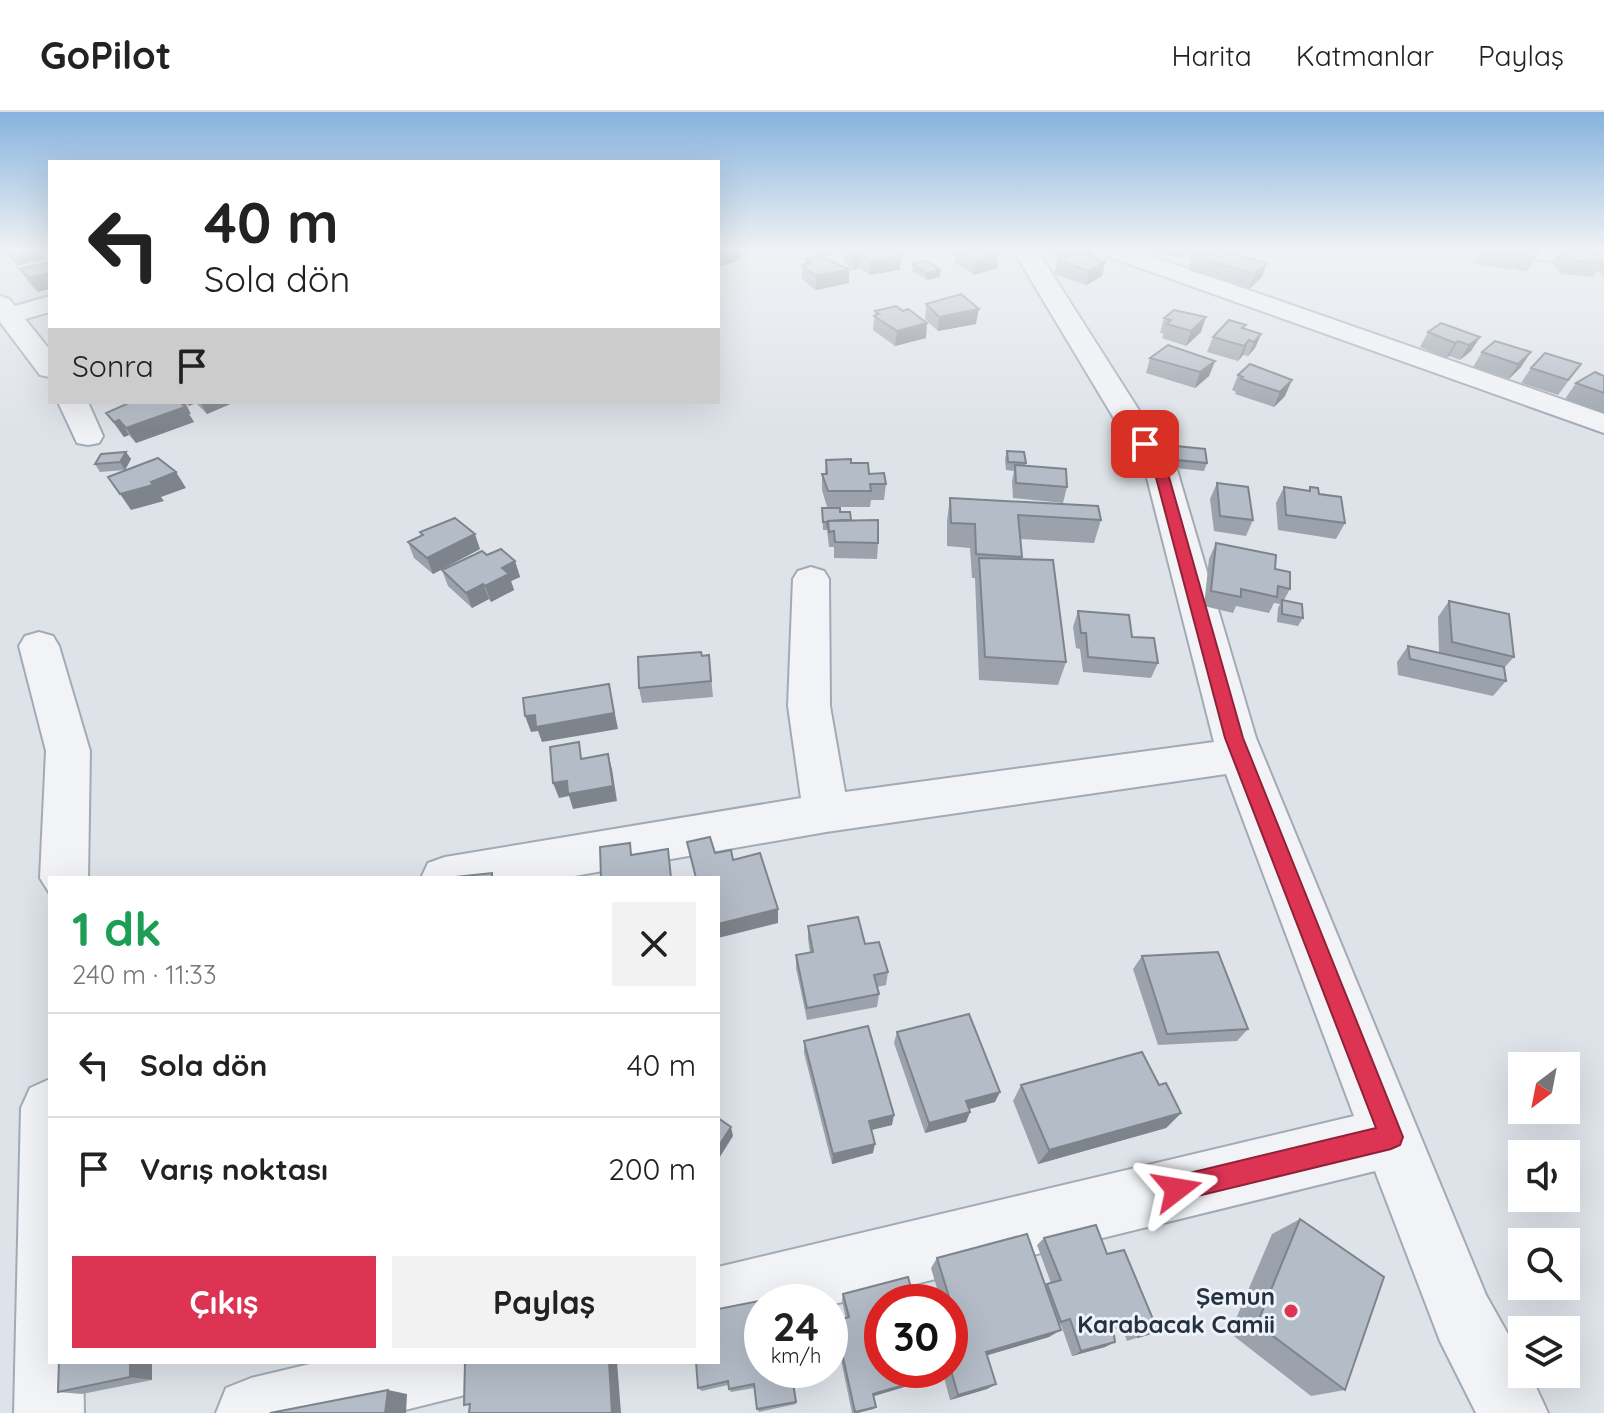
<!DOCTYPE html>
<html lang="tr">
<head>
<meta charset="utf-8">
<style>
  body { margin:0; font-family:Quicksand,sans-serif; background:#f2f2f2; color:#222; height:100vh; display:flex; flex-direction:column; font-size:30px; white-space:nowrap }
  * { box-sizing:border-box; margin:0 }
  p { font-size:26px; color:#767676 }
  .icon { flex:none; width:44px; height:44px; fill:none; stroke:currentColor; stroke-width:2; stroke-linecap:round; stroke-linejoin:round }
  .map { position:relative; flex:1; overflow:hidden }
  .sheet { position:absolute; left:48px; top:764px; width:672px; height:488px; display:flex; flex-direction:column; background:#fff; border-radius:0px; box-shadow:0 8px 32px #0002 }
  .sheet>* { flex:none }
  .banner { position:absolute; left:48px; top:48px; width:672px; height:244px; border-radius:0px; box-shadow:0 8px 32px #0002; background:#fff; color:#222; overflow:hidden }
  .needle { width:52px; rotate:212deg }
  .controls { position:absolute; left:1508px; top:940px; display:grid; gap:16px }
  .controls a { display:grid; place-items:center; width:72px; height:72px; border-radius:0px; background:#fff; box-shadow:0 8px 32px #0002; font-size:40px }
  .speed { position:absolute; left:744px; top:1172px; display:flex; gap:16px; font-size:40px; font-weight:700; text-align:center }
  .speed>* { display:grid; place-content:center; width:104px; height:104px; border-radius:50%; background:#fff; box-shadow:0 8px 32px #0002; line-height:1 }
  .speed small { font-size:20px; font-weight:400 }
  .speed .limit { border:12px solid #d22; background:#fff; color:#111 }
  .pin { position:absolute; display:grid; place-items:center; width:68px; height:68px; color:#fff; margin:-34px; border-radius:16px; box-shadow:0 4px 12px #0006 }
  .me { position:absolute; width:88px; margin:-44px; rotate:76deg; stroke-linejoin:round; filter:drop-shadow(0 0 6px #0008) }
  .turn { display:flex; align-items:center; gap:28px; height:168px; padding:0 24px; font-size:36px }
  .turn .icon { width:104px; height:104px; stroke-width:2.5 }
  .turn b { display:block; font-size:56px; line-height:68px }
  .then { display:flex; align-items:center; height:76px; padding:0 24px; background:#0003; gap:16px; font-size:30px }
  .round { display:grid; place-items:center; flex:none; width:84px; height:84px; border-radius:0px; background:#f2f2f2 }
  .summary { display:flex; align-items:center; justify-content:space-between; height:136px; padding:0 24px }
  h1 { font-size:48px; font-weight:700; line-height:60px; color:#1e9e55 }
  .cta { display:flex; gap:16px; margin-top:auto; padding:16px 24px }
  .cta a { flex:1; height:92px; border-radius:0px; background:#dd3454; color:#fff; font-size:32px; font-weight:700; line-height:92px; text-align:center }
  .cta a+a { background:#f2f2f2; color:#222 }
  ul { padding:0; list-style:none }
  li { display:flex; align-items:center; gap:24px; height:104px; padding:0 24px; border-top:2px solid #e0e0e0 }
  li div { flex:1 }
  li b { display:block; font-size:30px }
  li em { font-style:normal }
  header { display:flex; align-items:center; gap:48px; box-sizing:border-box; height:112px; padding:0 40px; background:#fff; border-bottom:2px solid #e0e0e0 }
  header strong { font-size:38px }
  nav { display:flex; gap:44px; margin-inline-start:auto; font-size:28px }
  .map>svg:first-child { display:block }
</style>
</head>
<body>
<header>
<strong>GoPilot</strong>
<nav><a>Harita</a><a>Katmanlar</a><a>Paylaş</a></nav>
</header>
<div class="map">
<svg width="1604" height="1301" viewBox="0 0 1604 1301">
  <rect width="100%" height="100%" fill="#dee3e9"/>
  <g fill="none" stroke-linecap="round" stroke-linejoin="round">
    <defs>
      <path id="minor" d="M1013,138H1037L1177,358L1256,626L1486,1183L1522,1247V1262H1530L1548,1301H1476L1440,1229L1375,1059L830,1193V1190H762V1210L718,1221V1155L1354,1004L1226,662L826,720L563,766H421L428,751L445,745L801,686L788,594L793,467L798,459L811,455L824,459L829,467L830,594L845,680L1214,630L1145,358Z
        M1100,138H1134L1604,302V321L1104,143Z
        M1488,138H1604V152L1500,145L1492,143Z
        M0,184L9,187L15,194L50,184V200L25,207L50,238V265L40,263L0,210Z
        M58,290H88L103,324L99,331L88,333L77,331Z
        M39,520L53,524L59,534L90,639L88,766H50V782L40,766L46,639L19,534L25,524Z
        M50,967V1250H83L84,1301H14L21,996L30,976Z
        M318,1250H495L485,1274L461,1284L393,1301H216L226,1276L251,1266Z"/>
    </defs>
    <use href="#minor" stroke="#a3aab4" stroke-width="4"/>
    <use href="#minor" fill="#f1f3f7" fill-rule="evenodd"/>
  </g>
  <path fill="#9ba2ab" d="M806,138H841L822,145Z
    M844,138H893L900,158L870,163L860,156L853,158L843,150Z
    M955,138H993L997,156L974,163L955,151Z
    M1047,138H1094L1093,143L1090,145L1105,150L1102,164L1086,173L1054,162L1057,148L1060,146L1047,141Z
    M1154,138H1193L1180,146L1153,140Z
    M1483,138H1532L1536,146L1527,160L1511,156L1509,158L1475,151Z
    M1560,138H1568L1604,149V166L1598,158L1594,165L1561,162L1552,151Z
    M1192,144L1262,165L1249,177L1188,158Z
    M806,147L849,171L816,178L802,167V153L806,152Z
    M50,150L38,180L29,171L20,157Z
    M913,152L940,165L927,168L912,159Z
    M926,192L976,212L938,219L925,207Z
    M875,199L926,226L895,234L873,218Z
    M1164,206L1201,220L1186,234L1162,226L1164,222L1160,221Z
    M1246,213L1244,217L1261,222L1255,236L1248,244L1243,243L1238,249L1207,240L1213,225Z
    M1428,220L1480,225L1471,239L1460,248L1449,244L1446,246L1420,235Z
    M1495,229L1521,255L1509,267L1473,255L1482,240Z
    M1150,246L1215,249L1209,264L1195,276L1146,261Z
    M1250,252L1285,284L1274,295L1235,282L1236,280L1232,278L1238,263Z
    M1531,256L1570,267L1558,283L1521,271Z
    M1604,264V301L1565,287L1576,271Z
    M185,290H235L207,302L196,291L189,294Z
    M106,301L191,302H189L194,310L136,331L129,323L124,325Z
    M1166,333L1207,351L1204,359L1165,355L1163,341Z
    M1007,339L1026,351L1025,354L1067,375L1063,391L1013,386L1012,369L1014,359L1006,358L1005,347Z
    M126,340L131,347L125,358L100,360L95,352Z
    M826,348L851,351L886,372L884,388H871L870,395H827L822,378V362H825Z
    M1217,371L1253,408L1246,424L1214,419L1210,387Z
    M1284,375L1308,379L1310,375L1345,411L1336,427L1278,418L1276,391Z
    M950,386L1101,408L1094,431L1020,427L1021,447L1066,550L1058,573L979,568L975,466H972L970,436L947,434V409Z
    M822,396L840,400L878,431L877,447L834,446V435H829L827,418H823Z
    M420,420L480,437L433,462L414,446L408,430L421,424Z
    M1216,431L1275,457L1290,477L1284,488L1303,506L1298,514L1277,510L1278,496L1280,492L1274,491L1269,501L1236,494L1233,501L1204,494L1209,447Z
    M487,443L515,449L520,465L511,469L514,478L491,490L489,487L472,496L448,474L442,458Z
    M1449,489L1514,545L1504,556L1506,569L1493,584L1398,563L1397,550L1408,534L1439,541L1438,505Z
    M1078,499L1132,525L1158,551L1151,566L1083,560L1080,537L1076,536L1073,515Z
    M709,543L713,585L642,591L639,576Z
    M808,814L865,832L888,860L886,873L877,875L879,882L877,895L807,908L796,856V843L810,841L808,827Z
    M1142,844L1248,917L1237,929L1158,933L1133,857Z
    M897,920L995,990L969,997L970,1000L966,1010L925,1021L894,931Z
    M804,929L892,1013L871,1018L873,1041L832,1052L804,941Z
    M1021,973H1159L1181,1001L1166,1016L1038,1052L1013,989Z
    M1300,1107L1345,1278L1311,1284L1230,1221L1272,1122Z
    M1044,1126L1107,1142L1158,1219L1127,1229L1122,1216L1114,1218L1115,1230L1105,1235L1072,1244L1061,1213H1059L1049,1225L987,1243L996,1272L987,1277L950,1288L942,1258H950V1190H941L931,1156L937,1146L1045,1174L1051,1171L1037,1133Z
    M843,1182L935,1264L931,1267L873,1284L876,1295L873,1297L859,1301H852L834,1214L835,1209L846,1206L842,1188Z
    M59,1250L152,1268L82,1282L58,1280Z
    M696,1250L791,1258L796,1292L759,1300L757,1297L754,1276L731,1280L729,1277L728,1273L702,1279L698,1276Z"/>
  <path fill="#7e848b" d="M0,138H19L0,143Z
    M727,138H740L741,148L718,155V140Z
    M822,138H841L822,145Z
    M1078,138H1094L1093,143L1075,152Z
    M1182,138H1193L1180,146Z
    M40,140L44,147L17,154L12,147Z
    M861,142L860,156L853,158L854,144Z
    M999,142L997,156L974,163L976,149Z
    M901,144L900,158L870,163L871,149Z
    M1105,150L1102,164L1086,173L1089,159Z
    M1267,151L1262,165L1249,177L1254,162Z
    M849,157V171L816,178V164Z
    M940,158V165L927,168V161Z
    M50,161V177L38,180L29,166Z
    M979,197L976,212L938,219L939,205Z
    M1206,205L1201,220L1186,234L1191,219Z
    M927,211L926,226L895,234L897,219Z
    M1261,222L1255,236L1248,244L1254,230Z
    M1480,225L1471,239L1460,248L1469,233Z
    M1249,228L1243,243L1238,249L1244,234Z
    M1458,229L1449,244L1446,246L1455,231Z
    M1531,240L1521,255L1509,267L1518,252Z
    M1215,249L1209,264L1195,276L1200,260Z
    M1292,268L1285,284L1274,295L1280,280Z
    M171,290H185L191,302H189L194,310L136,331L126,316Z
    M187,290H196V291L189,294Z
    M200,290H235L207,302Z
    M119,308L129,323L124,325L114,310Z
    M126,340L131,347L125,358L120,350Z
    M176,360L186,376L161,385L164,389L131,398L120,382Z
    M475,422L480,437L433,462L427,446Z
    M515,449L520,465L511,469L514,478L491,490L485,474L502,456Z
    M483,472L489,487L472,496L466,481Z
    M609,572L618,617L542,630L538,619L531,620L525,604Z
    M608,642L612,657L617,689L573,697L569,684L559,686L553,671Z
    M778,797V811L718,826V812Z
    M1000,980L995,990L962,999L966,989Z
    M970,1000L966,1010L925,1021L929,1011Z
    M1181,1001L1166,1016L1038,1052L1049,1038Z
    M894,1003L892,1013L867,1019L869,1009Z
    M731,1015L733,1024L718,1048V1035Z
    M875,1032L873,1041L832,1052L833,1042Z
    M1061,1218L1049,1225L978,1246L986,1240Z
    M1115,1230L1105,1235L1072,1244L1081,1239Z
    M130,1250H152V1268L130,1265Z
    M609,1250H617L621,1301H612Z
    M935,1264L931,1267L871,1285L873,1282Z
    M996,1272L987,1277L950,1288L958,1283Z
    M388,1278L407,1282L406,1301H385Z
    M876,1295L873,1297L854,1301L855,1300Z"/>
  <path fill="#b4bcc7" stroke="#7e848b" stroke-width="2" d="M7,138H38L40,140L12,147Z
    M846,138H893L901,144L871,149L861,142L854,144Z
    M957,138H993L999,142L976,149Z
    M1215,138H1220L1267,151L1254,162L1192,144L1201,139L1209,142Z
    M1485,138H1532L1538,140L1536,146L1519,142L1518,144Z
    M1561,138L1594,140L1603,151L1570,148Z
    M1073,139L1105,150L1089,159L1057,148Z
    M818,144L849,157L816,164L802,153L811,151L806,147Z
    M926,148L940,158L927,161L913,152Z
    M50,150V161L29,166L20,157Z
    M961,182L979,197L939,205L926,192Z
    M896,194L903,199L908,197L927,211L897,219L874,204L879,202L875,199Z
    M1174,198L1206,205L1191,219L1167,212L1171,208L1164,206Z
    M1229,208L1246,213L1242,216L1261,222L1254,230L1249,228L1244,234L1213,225Z
    M1441,211L1480,225L1469,233L1458,229L1455,231L1428,220Z
    M1495,229L1531,240L1518,252L1482,240Z
    M1168,233L1215,249L1200,260L1150,246Z
    M1545,241L1581,252L1568,268L1531,256Z
    M1250,252L1292,268L1280,280L1241,267L1243,265L1238,263Z
    M1595,260L1604,264V281L1576,271Z
    M131,290H180L185,295L126,316L119,308L114,310L106,301Z
    M1166,333L1205,337L1207,351L1168,347Z
    M1007,339L1024,340L1026,351L1008,350Z
    M126,340L120,350L95,352L101,342Z
    M158,346L176,360L151,370L153,373L120,382L108,365Z
    M851,347V351H868L869,362L884,361L886,372H870L871,379H828L822,362H827L826,348Z
    M1015,353L1066,357L1067,375L1016,371Z
    M1217,371L1248,375L1253,408L1220,404Z
    M1284,375L1310,379V375L1318,376L1319,382L1341,385L1345,411L1286,403Z
    M950,386L1098,394L1101,408L1018,403L1022,445L976,442L975,412L951,411Z
    M822,396H840V400H850L851,408L828,409V416L827,410H823Z
    M455,406L475,422L427,446L408,430L423,423L420,420Z
    M878,408V431L835,430L834,419L829,420L828,409Z
    M1216,431L1276,443L1275,457L1290,460V477L1278,474L1277,485L1241,477V485L1211,479Z
    M501,437L515,449L502,456L509,462L485,474L483,472L466,481L442,458L482,439L487,443Z
    M979,446L1053,448L1066,550L985,545Z
    M1282,488L1302,492L1303,506L1282,502Z
    M1449,489L1509,502L1514,545L1452,530Z
    M1078,499L1129,503L1132,525L1154,526L1158,551L1088,545L1086,521H1081Z
    M1408,534L1504,555L1506,569L1410,547Z
    M701,540L702,544L709,543L711,569L639,576L638,545Z
    M609,572L614,601L536,615L535,603L525,604L523,586Z
    M579,630L581,647L608,642L613,674L568,682L567,669L553,671L550,635Z
    M710,725L715,741L731,738L733,748L760,741L778,797L718,812V766H696L687,730Z
    M630,731L631,743L668,737L671,766H601L600,735Z
    M492,761V766H446Z
    M858,805L865,832L879,830L888,860L874,863L879,882L807,896L796,843L813,840L808,814Z
    M1218,840L1248,917L1167,922L1142,844Z
    M969,902L1000,980L966,989L970,1000L929,1011L897,920Z
    M868,914L894,1003L869,1009L875,1032L833,1042L804,929Z
    M1142,940L1159,973L1166,971L1181,1001L1049,1038L1021,973Z
    M718,1006L731,1015L718,1035Z
    M1300,1107L1384,1165L1345,1278L1257,1212Z
    M1096,1113L1107,1142L1124,1138L1158,1219L1138,1225L1133,1211L1113,1216L1115,1230L1081,1239L1070,1207L1061,1210L1047,1172L1061,1168L1044,1126Z
    M1027,1122L1061,1218L986,1240L996,1272L958,1283L950,1255V1220L959,1217L937,1146Z
    M908,1165L915,1190H882V1258H933L935,1264L873,1282L876,1295L855,1300L835,1209L849,1205L843,1182Z
    M780,1185L781,1190H762V1258H791L796,1290L757,1297L754,1272L729,1277L728,1269L698,1276L696,1250H718V1197Z
    M59,1250H130V1265L58,1280Z
    M465,1250H609L612,1301H469L470,1292L464,1293Z
    M388,1278L385,1301H270Z"/>
  <linearGradient id="sky" x2="0" y2="1"><stop stop-color="#86b3dd"/><stop offset="0.43" stop-color="#f0f2f5"/><stop offset="1" stop-color="#f0f2f5" stop-opacity="0"/></linearGradient>
  <rect width="1604" height="320" fill="url(#sky)"/>
  <path fill="#dd3454" stroke="#902237" stroke-width="2" d="M1145,328L1150,329L1167,358L1243,626L1403,1025L1400,1033L1391,1037L1177,1089L1168,1086L1164,1077L1168,1068L1177,1064L1376,1016L1225,626L1154,358L1139,332Z"/>
  <circle fill="#dd3454" stroke="#edf2f7" stroke-width="3" cx="1291" cy="1199" r="8"/>
  <g text-anchor="middle" stroke-width="6" stroke-linejoin="round" paint-order="stroke">
    <g font-size="24" font-weight="bold" fill="#253142" stroke="#edf2f7" text-anchor="end">
      <text x="1275" y="1193">Şemun<tspan x="1275" dy="28">Karabacak Camii</tspan></text>
    </g>
  </g>
</svg>
<div class="controls">
<a><svg class="needle" viewBox="-14 -14 28 28"><path d="M0-13l5 13h-10z" fill="#e53935"/><path d="M0 13l5-13h-10z" fill="#767676"/></svg></a>
<a><svg class="icon" aria-label="sound" viewBox="0 0 24 24"><path d="M4 9h4l5-4v14l-5-4H4zM17 9q2 3 0 6"/></svg></a>
<a><svg class="icon" aria-label="search" viewBox="0 0 24 24"><circle cx="10" cy="10" r="6"/><path d="M15 15l6 6"/></svg></a>
<a><svg class="icon" aria-label="layers" viewBox="0 0 24 24"><path d="M12 4l9 5-9 5-9-5zM3 14l9 5 9-5"/></svg></a>
</div>
<div class="speed"><div>24<small>km/h</small></div><div class="limit">30</div></div>
<div class="pin" style="left:1145px;top:332px;background:#d93025"><svg class="icon" aria-label="arrive" viewBox="0 0 24 24"><path d="M6 21V4h12l-3 4 3 4H6"/></svg></div>
<svg class="me" style="left:1177px;top:1077px" viewBox="-20 -20 40 40"><path d="M0-17L14 15 0 8-14 15z" fill="#dd3454" stroke="#fff" stroke-width="4"/></svg>
<div class="banner">
<div class="turn"><svg class="icon" aria-label="left" viewBox="0 0 24 24"><path d="M17 20v-9H6M10 6l-5 5 5 5"/></svg><div><b>40 m</b>Sola dön</div></div>
<div class="then">Sonra<svg class="icon" aria-label="arrive" viewBox="0 0 24 24"><path d="M6 21V4h12l-3 4 3 4H6"/></svg></div>
</div>
<section class="sheet">
<div class="summary"><div><h1>1 dk</h1><p>240 m · 11:33</p></div><a class="round"><svg class="icon" aria-label="close" viewBox="0 0 24 24"><path d="M6 6l12 12M18 6L6 18"/></svg></a></div>
<ul>
<li><svg class="icon" aria-label="left" viewBox="0 0 24 24"><path d="M17 20v-9H6M10 6l-5 5 5 5"/></svg><div><b>Sola dön</b></div><em>40 m</em></li>
<li><svg class="icon" aria-label="arrive" viewBox="0 0 24 24"><path d="M6 21V4h12l-3 4 3 4H6"/></svg><div><b>Varış noktası</b></div><em>200 m</em></li>
</ul>
<div class="cta"><a>Çıkış</a><a>Paylaş</a></div>
</section>
</div>
</body>
</html>
